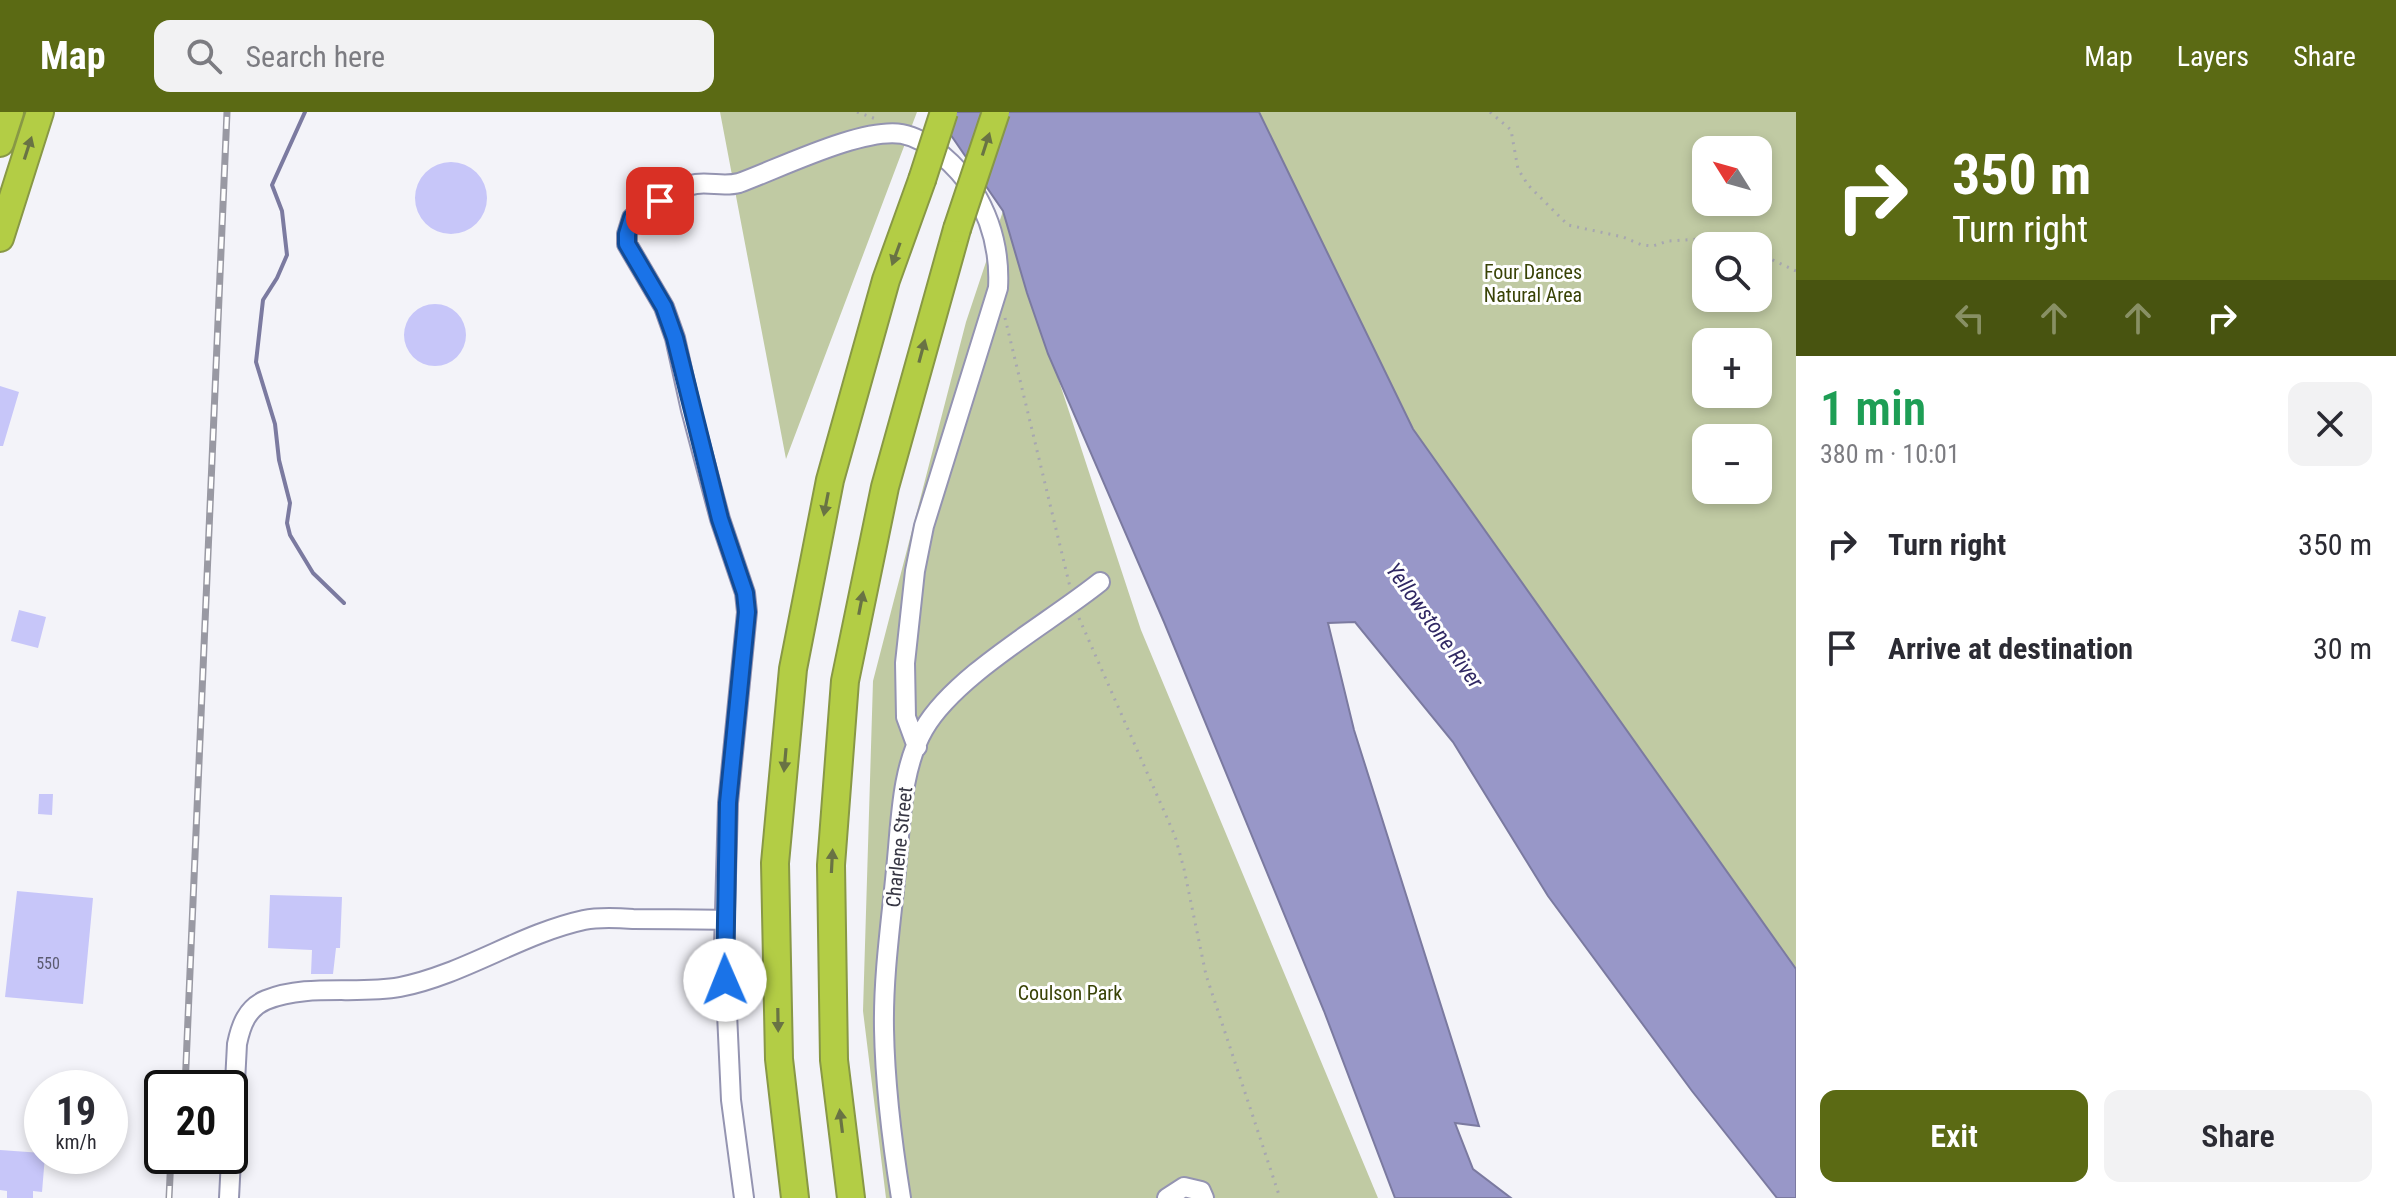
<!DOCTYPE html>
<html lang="en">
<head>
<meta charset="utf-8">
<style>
  body { margin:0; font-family:"Roboto Condensed",sans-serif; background:#f2f2f3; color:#2b2b33; height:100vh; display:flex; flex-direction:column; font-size:30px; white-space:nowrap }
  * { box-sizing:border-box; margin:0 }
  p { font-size:26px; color:#7c7c81 }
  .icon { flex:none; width:44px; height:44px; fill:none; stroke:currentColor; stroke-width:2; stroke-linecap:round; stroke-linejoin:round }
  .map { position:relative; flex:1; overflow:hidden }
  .panel { display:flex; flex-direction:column; background:#fff; width:600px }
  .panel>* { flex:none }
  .guide { background:#5b6a14; color:#fff; overflow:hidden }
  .needle { width:52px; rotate:307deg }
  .tools { position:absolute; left:1692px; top:24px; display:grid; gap:16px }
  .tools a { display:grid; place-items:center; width:80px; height:80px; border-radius:16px; background:#fff; box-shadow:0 4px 12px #0003; font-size:40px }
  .speed { position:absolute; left:24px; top:958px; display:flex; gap:16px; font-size:40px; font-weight:700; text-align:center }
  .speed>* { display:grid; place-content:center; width:104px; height:104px; border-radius:50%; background:#fff; box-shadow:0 4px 12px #0003; line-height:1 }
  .speed small { font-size:20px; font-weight:400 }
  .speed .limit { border:4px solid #111; border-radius:12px; background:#fff; color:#111 }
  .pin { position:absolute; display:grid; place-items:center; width:68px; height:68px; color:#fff; margin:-34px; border-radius:16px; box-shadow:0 4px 12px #0006 }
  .me { position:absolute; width:88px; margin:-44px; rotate:359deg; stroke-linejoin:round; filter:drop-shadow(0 0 6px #0008) }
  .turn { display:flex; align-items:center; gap:28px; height:168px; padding:0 24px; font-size:36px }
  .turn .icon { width:104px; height:104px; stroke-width:2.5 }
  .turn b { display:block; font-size:56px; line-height:68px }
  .lanes { display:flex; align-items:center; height:76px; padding:0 24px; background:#0003; justify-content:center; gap:40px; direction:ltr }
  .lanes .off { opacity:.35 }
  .round { display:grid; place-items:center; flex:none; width:84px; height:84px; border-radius:16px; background:#f2f2f3 }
  .summary { display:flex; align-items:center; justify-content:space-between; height:136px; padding:0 24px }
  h1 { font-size:48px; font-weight:600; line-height:60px; color:#1e9e55 }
  .button { display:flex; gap:16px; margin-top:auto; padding:16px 24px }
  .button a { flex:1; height:92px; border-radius:16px; background:#5b6a14; color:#fff; font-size:32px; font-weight:600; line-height:92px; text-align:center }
  .button a+a { background:#f2f2f3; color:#2b2b33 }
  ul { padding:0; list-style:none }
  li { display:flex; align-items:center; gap:24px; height:104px; padding:0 24px }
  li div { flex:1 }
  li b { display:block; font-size:30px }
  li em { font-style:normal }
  header { display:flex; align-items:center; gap:48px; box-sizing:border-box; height:112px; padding:0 40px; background:#5b6a14; color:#fff }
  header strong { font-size:38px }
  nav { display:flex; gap:44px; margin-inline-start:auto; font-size:28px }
  .search { width:560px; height:72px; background:#f2f2f3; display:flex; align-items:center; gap:20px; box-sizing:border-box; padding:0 28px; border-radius:16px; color:#7c7c81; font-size:30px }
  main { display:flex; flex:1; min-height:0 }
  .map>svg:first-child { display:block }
</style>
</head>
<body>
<header>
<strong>Map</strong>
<div class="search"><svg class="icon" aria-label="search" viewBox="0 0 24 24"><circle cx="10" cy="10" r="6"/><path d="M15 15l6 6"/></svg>Search here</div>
<nav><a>Map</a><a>Layers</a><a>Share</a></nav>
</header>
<main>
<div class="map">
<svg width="1796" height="1086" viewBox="0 0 1796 1086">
  <rect width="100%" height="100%" fill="#f3f3f9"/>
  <path fill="#c0caa3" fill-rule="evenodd" d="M720,0H917L786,347Z
    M1258,0H1796V857L1413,317ZM1706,38H1758V90H1706ZM1706,134H1758V186H1706ZM1706,230H1758V282H1706ZM1706,326H1758V378H1706Z
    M1003,99L1141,518L1378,1086H886L863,899L873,569L966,210Z"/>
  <path fill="#9897c8" stroke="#7b7aa0" stroke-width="2" d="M935,0H1259L1413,317L1796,857V1086H1777L1692,979L1548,784L1453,630L1355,510L1328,511L1354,618L1479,1014L1455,1011L1473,1057L1511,1086H1395L1324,899L1164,510L1048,242L1027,181L1003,99Z"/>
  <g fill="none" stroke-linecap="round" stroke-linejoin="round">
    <path stroke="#7b7aa0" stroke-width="4" d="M305,0L272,73L282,99L287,143L277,166L263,188L256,250L275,312L279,348L290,391L287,411L290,423L313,461L344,491"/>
  </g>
  <path fill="#c7c6f9" d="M415 86a36 36 0 1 1 72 0a36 36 0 1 1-72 0Z
    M404 223a31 31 0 1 1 62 0a31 31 0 1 1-62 0Z
    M0,274L19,280L3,334H0Z
    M19,498L46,505L38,536L11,529Z
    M39,682H53L52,703L38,702Z
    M17,779L93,786L83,892L5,885Z
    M270,783L342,785L340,836H336L333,862H311L312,838L268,836Z
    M0,1038L42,1041V1044H45L42,1080L33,1079V1086H7V1079L0,1078Z"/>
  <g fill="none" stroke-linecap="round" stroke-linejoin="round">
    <defs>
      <path id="minor" d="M229,1086L237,932C241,913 247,896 266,888C308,871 357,883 400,875C465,862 520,822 584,808C599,805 618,806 633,807C664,807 694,807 725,808
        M744,1086L731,988L724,836L728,691L747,500L745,481L720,407L691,298L675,226L664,195L627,132V122L632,106C649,93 675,75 696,72C711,70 724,75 739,71C778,57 862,15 902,22C929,27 958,55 973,78C991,107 1000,141 998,176L924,414L915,459L905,551L906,605L917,635
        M901,1086C892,1030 885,973 884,917C883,860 892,804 897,747C901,705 902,655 924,617C955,563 1049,511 1100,470
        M1167,1086L1184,1075L1201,1079L1204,1086"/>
      <path id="highway" d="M0,31L10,0
        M0,126L40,0
        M795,1086L779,947L775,751L793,557L830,368L886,168L922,68
        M851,1086L834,948L831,753L845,569L885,375L957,117"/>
    </defs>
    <use href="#minor" stroke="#9494b1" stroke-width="22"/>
    <use href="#highway" stroke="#889845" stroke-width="30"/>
    <path stroke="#a7a7b0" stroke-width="3" stroke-dasharray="2 6" stroke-linecap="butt" d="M857,0L876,7
      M1490,0L1511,18L1518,57L1528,73L1568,113L1623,125L1642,133L1653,134L1668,129L1715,126L1744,134
      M1758,141L1796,159
      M1005,206L1070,475
      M1079,506L1175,724L1184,757L1206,863L1280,1086"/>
    <use href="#minor" stroke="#fff" stroke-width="18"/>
    <use href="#highway" stroke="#b3cd45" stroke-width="26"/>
    <defs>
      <path id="rail" d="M185,976L227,0
        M169,1086L171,1044"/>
    </defs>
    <use href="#rail" stroke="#9999a3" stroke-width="7"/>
    <use href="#rail" stroke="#fff" stroke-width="4" stroke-dasharray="12" stroke-linecap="butt"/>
    <defs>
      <path id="highway-bridge" d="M922,68L944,0
        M957,117L996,0"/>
    </defs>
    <use href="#highway-bridge" stroke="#889845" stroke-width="30" stroke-linecap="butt"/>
    <use href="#highway-bridge" stroke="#b3cd45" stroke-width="26"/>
  </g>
  <defs><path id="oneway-solid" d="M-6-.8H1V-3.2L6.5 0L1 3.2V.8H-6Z" transform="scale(2)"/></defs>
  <g fill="#697344">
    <use href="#oneway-solid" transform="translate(986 32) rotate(-72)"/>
    <use href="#oneway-solid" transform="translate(28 36) rotate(-72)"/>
    <use href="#oneway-solid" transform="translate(896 142) rotate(110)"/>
    <use href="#oneway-solid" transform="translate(922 239) rotate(-75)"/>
    <use href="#oneway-solid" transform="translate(826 392) rotate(101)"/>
    <use href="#oneway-solid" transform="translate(861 491) rotate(-79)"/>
    <use href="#oneway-solid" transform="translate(785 648) rotate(95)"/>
    <use href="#oneway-solid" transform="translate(832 749) rotate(-87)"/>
    <use href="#oneway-solid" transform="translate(778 908) rotate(89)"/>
    <use href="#oneway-solid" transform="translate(841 1009) rotate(-97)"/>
  </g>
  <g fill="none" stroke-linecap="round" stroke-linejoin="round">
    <defs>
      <path id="route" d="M660,89L632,106L627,122V132L664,195L675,226L720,407L745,481L747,500L728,691L725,868"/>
    </defs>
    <use href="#route" stroke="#114b97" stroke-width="20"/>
    <use href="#route" stroke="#1a73e8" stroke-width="14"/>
  </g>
  <g text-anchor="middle" stroke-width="6" stroke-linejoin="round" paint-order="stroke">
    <g font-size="16" fill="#5b5b71">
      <text x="48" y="857">550</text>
    </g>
    <g font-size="20" fill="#394306" stroke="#fff">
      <text x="1533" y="167">Four Dances<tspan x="1533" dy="23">Natural Area</tspan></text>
      <text x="1070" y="888">Coulson Park</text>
    </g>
    <g font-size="20" fill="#373744" stroke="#fff">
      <text transform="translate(899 735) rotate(-84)" y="7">Charlene Street</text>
    </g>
    <g font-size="22" font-style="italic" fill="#302863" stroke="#fff">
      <text transform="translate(1435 513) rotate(54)" y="8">Yellowstone River</text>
    </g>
  </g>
</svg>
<div class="tools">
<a><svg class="needle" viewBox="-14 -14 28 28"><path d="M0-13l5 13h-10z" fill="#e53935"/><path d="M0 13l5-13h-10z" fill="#7c7c81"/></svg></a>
<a><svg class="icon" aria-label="search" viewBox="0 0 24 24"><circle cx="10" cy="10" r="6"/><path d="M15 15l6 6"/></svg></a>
<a>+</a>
<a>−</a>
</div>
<div class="speed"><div>19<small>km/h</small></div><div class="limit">20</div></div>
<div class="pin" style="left:660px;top:89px;background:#d93025"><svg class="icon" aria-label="arrive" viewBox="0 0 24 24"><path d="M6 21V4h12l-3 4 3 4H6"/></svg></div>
<svg class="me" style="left:725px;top:868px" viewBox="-20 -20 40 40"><circle r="19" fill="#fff"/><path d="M0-13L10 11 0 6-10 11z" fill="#1a73e8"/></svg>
</div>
<section class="panel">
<div class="guide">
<div class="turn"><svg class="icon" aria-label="right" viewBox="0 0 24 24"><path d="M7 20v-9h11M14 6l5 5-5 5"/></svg><div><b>350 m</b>Turn right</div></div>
<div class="lanes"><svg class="icon off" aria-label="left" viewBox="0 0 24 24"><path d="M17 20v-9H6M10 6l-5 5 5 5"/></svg><svg class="icon off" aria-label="ahead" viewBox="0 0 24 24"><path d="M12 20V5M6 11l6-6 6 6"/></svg><svg class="icon off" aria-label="ahead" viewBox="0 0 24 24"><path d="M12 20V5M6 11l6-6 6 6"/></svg><svg class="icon" aria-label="right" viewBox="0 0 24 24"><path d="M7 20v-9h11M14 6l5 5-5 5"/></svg></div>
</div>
<div class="summary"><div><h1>1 min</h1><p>380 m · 10:01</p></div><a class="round"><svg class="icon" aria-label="close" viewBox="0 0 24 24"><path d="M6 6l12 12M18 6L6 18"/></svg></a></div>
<ul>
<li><svg class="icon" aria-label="right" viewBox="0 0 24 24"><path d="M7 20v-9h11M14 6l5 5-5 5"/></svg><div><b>Turn right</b></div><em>350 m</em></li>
<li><svg class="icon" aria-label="arrive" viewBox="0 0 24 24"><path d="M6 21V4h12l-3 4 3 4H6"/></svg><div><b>Arrive at destination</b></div><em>30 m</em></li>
</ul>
<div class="button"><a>Exit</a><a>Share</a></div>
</section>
</main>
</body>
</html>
